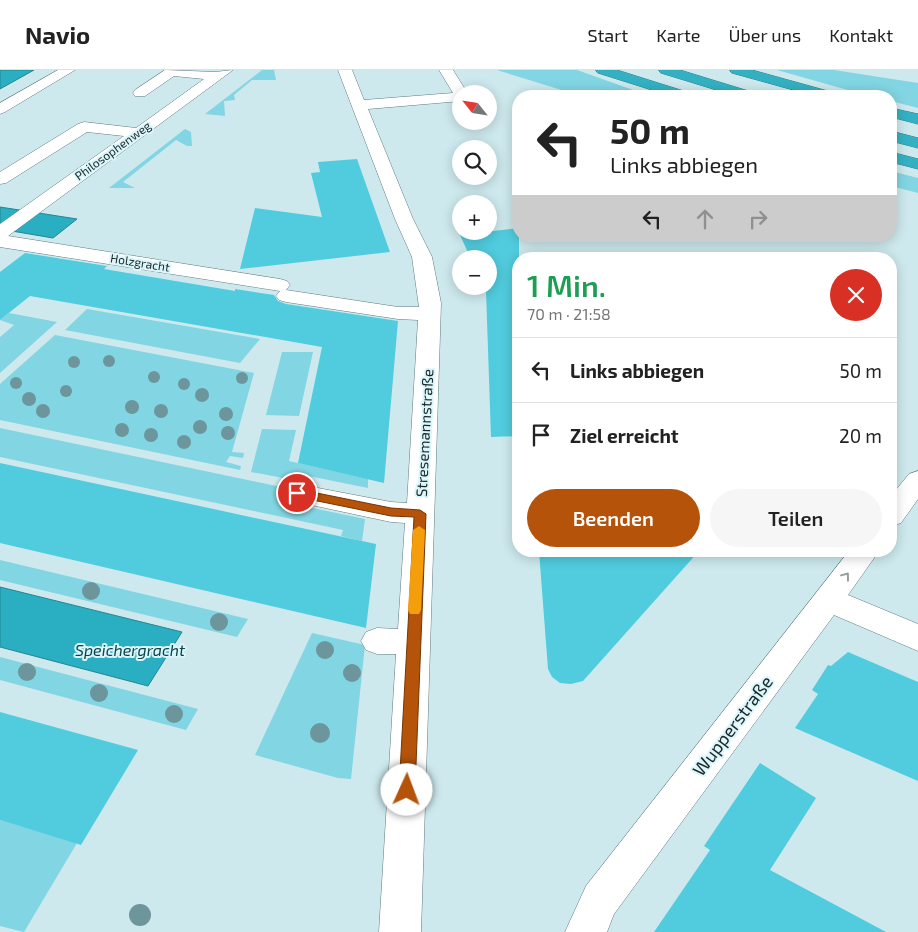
<!DOCTYPE html>
<html lang="de">
<head>
<meta charset="utf-8">
<style>
  body { margin:0; font-family:"Exo 2",sans-serif; background:#f6f6f6; color:#222; height:100vh; display:flex; flex-direction:column; font-size:19px; white-space:nowrap }
  * { box-sizing:border-box; margin:0 }
  p { font-size:16px; color:#767676 }
  .icon { flex:none; width:28px; height:28px; fill:none; stroke:currentColor; stroke-width:2; stroke-linecap:round; stroke-linejoin:round }
  .map { position:relative; flex:1; overflow:hidden }
  .panel { position:absolute; left:512px; top:182px; width:385px; height:305px; display:flex; flex-direction:column; background:#fff; border-radius:20px; box-shadow:0 2px 12px #0003 }
  .panel>* { flex:none }
  .top-card { position:absolute; left:512px; top:20px; width:385px; height:152px; border-radius:20px; box-shadow:0 2px 12px #0003; background:#fff; color:#222; overflow:hidden }
  .needle { width:32px; rotate:300deg }
  .tools { position:absolute; left:452px; top:15px; display:grid; gap:10px }
  .tools a { display:grid; place-items:center; width:45px; height:45px; border-radius:50%; background:#fff; box-shadow:0 2px 12px #0003; font-size:25px }
  .pin { position:absolute; display:grid; place-items:center; width:42px; height:42px; color:#fff; margin:-21px; border:2px solid #fff; border-radius:50%; box-shadow:0 1px 5px #0007 }
  .me { position:absolute; width:55px; margin:-28px; rotate:2deg; stroke-linejoin:round; filter:drop-shadow(0 0 4px #0008) }
  .turn { display:flex; align-items:center; gap:18px; height:105px; padding:0 15px; font-size:22px }
  .turn .icon { width:65px; height:65px; stroke-width:2.5 }
  .turn b { display:block; font-size:35px; line-height:42px }
  .lanes { display:flex; align-items:center; height:48px; padding:0 15px; background:#0003; justify-content:center; gap:25px; direction:ltr }
  .lanes .off { opacity:.35 }
  .round { display:grid; place-items:center; flex:none; width:52px; height:52px; border-radius:26px; background:#f6f6f6 }
  .headline { display:flex; align-items:center; justify-content:space-between; height:85px; padding:0 15px }
  h1 { font-size:30px; font-weight:600; line-height:38px; color:#1e9e55 }
  .primary-button { display:flex; gap:10px; margin-top:auto; padding:10px 15px }
  .primary-button a { flex:1; height:58px; border-radius:30px; background:#b45309; color:#fff; font-size:20px; font-weight:600; line-height:58px; text-align:center }
  .primary-button a+a { background:#f6f6f6; color:#222 }
  ul { padding:0; list-style:none }
  li { display:flex; align-items:center; gap:15px; height:65px; padding:0 15px; border-top:1px solid #e0e0e0 }
  li div { flex:1 }
  li b { display:block; font-size:19px }
  li em { font-style:normal }
  header { display:flex; align-items:center; gap:30px; box-sizing:border-box; height:70px; padding:0 25px; background:#fff; border-bottom:1px solid #e0e0e0 }
  header strong { font-size:24px }
  nav { display:flex; gap:28px; margin-inline-start:auto; font-size:18px }
  .map>svg:first-child { display:block }
</style>
</head>
<body>
<header>
<strong>Navio</strong>
<nav><a>Start</a><a>Karte</a><a>Über uns</a><a>Kontakt</a></nav>
</header>
<div class="map">
<svg width="918" height="862" viewBox="0 0 918 862">
  <rect width="100%" height="100%" fill="#cde9ed"/>
  <path fill="#82d5e2" d="M262,0H274L276,10H252L234,25L235,30L224,31L225,46L205,44Z
    M497,0H577L650,26H581Z
    M777,0H834L918,13V38L891,31V26H869Z
    M185,59L191,62L192,76H187L176,70L123,112L135,118H109Z
    M891,101L918,108V123L891,116Z
    M87,239L260,269L240,293L65,260Z
    M9,243L57,252L0,303V267L14,255L0,250Z
    M55,265L254,303L232,382L244,383L243,388L230,386L226,392L241,396L240,400L0,350V314Z
    M282,282H313L299,346L266,345Z
    M0,358L286,418L279,431L365,449L362,471L341,466L343,460L0,387Z
    M262,359L296,360L289,391L368,409V418L294,403L289,409L251,402Z
    M0,490L248,549L237,567L0,510Z
    M312,563L365,575L351,709L338,708L255,685Z
    M0,587L198,639L186,660L0,610Z
    M0,750L77,773L24,862L0,856Z"/>
  <path fill="#29afc1" stroke="#248692" d="M0,0H34L0,19Z
    M0,137L77,149L53,168L0,159Z
    M0,517L182,562L148,616L0,577Z"/>
  <path fill="#50ccde" d="M357,89L390,182L240,199L255,138L322,147L311,103L320,102L318,92Z
    M519,158V366L491,367L486,221L484,216H489V189H471L460,165Z
    M25,183L107,196L104,199L235,221V219L274,225L278,231L286,234L398,251L384,413L298,393L322,277L30,226L0,250V202Z
    M0,393L376,474L366,558L0,473Z
    M539,481H699L583,611L571,614L560,613L552,607L548,599Z
    M848,582L918,612V711L795,658L818,624L812,620L828,595L831,596Z
    M0,642L138,680L81,775L0,750Z
    M760,693L816,728L770,800L886,862H654L710,780L704,776Z"/>
  <g fill="none" stroke-linecap="round" stroke-linejoin="round">
    <defs>
      <path id="minor" d="M58,0H75L5,42L0,44V33Z
        M165,0L215,2L233,0L8,166L280,209L287,211L290,215L286,220L398,237H419L412,187L395,149L338,0H352L364,30L453,23L439,0H453L468,24H461V31L368,39L413,149L432,187L441,233L421,862H379L396,584H377L366,580L361,571L366,562L377,558L398,559L405,453L391,452L297,432L287,430L283,423L287,416L297,414L391,432L407,433L418,250L398,249L286,232L279,230L276,226L280,221L0,177V154L124,66L87,62L6,113L0,114V102L78,54L84,52L136,58L204,9L174,6L145,26H135L133,23L135,20Z
        M918,401V429L901,453L891,456V426L909,404Z
        M849,481H879L848,525L918,554V581L834,545L614,844L607,862H565L586,816Z"/>
      <path id="highway" d="M596,0H617L690,23L692,26H671L598,3Z
        M659,0H680L755,23L757,26H736L661,3Z
        M730,0H752L835,23L837,26H815L732,3Z
        M891,38L918,44V54L891,47Z
        M891,61L918,68V78L891,71Z
        M891,82L918,89V99L891,92Z"/>
    </defs>
    <use href="#minor" stroke="#617b7f" stroke-width="1"/>
    <use href="#highway" stroke="#2a808b" stroke-width="1"/>
    <use href="#minor" fill="#fff" fill-rule="evenodd"/>
    <use href="#highway" fill="#33b1c2" fill-rule="evenodd"/>
  </g>
  <g fill="#6c969c">
    <circle cx="109" cy="291" r="6"/>
    <circle cx="74" cy="292" r="6"/>
    <circle cx="154" cy="307" r="6"/>
    <circle cx="242" cy="308" r="6"/>
    <circle cx="16" cy="313" r="6"/>
    <circle cx="184" cy="314" r="6"/>
    <circle cx="66" cy="321" r="6"/>
    <circle cx="202" cy="325" r="7"/>
    <circle cx="29" cy="329" r="7"/>
    <circle cx="132" cy="337" r="7"/>
    <circle cx="43" cy="341" r="7"/>
    <circle cx="161" cy="341" r="7"/>
    <circle cx="226" cy="344" r="7"/>
    <circle cx="200" cy="357" r="7"/>
    <circle cx="122" cy="360" r="7"/>
    <circle cx="228" cy="363" r="7"/>
    <circle cx="151" cy="365" r="7"/>
    <circle cx="184" cy="372" r="7"/>
    <circle cx="91" cy="521" r="9"/>
    <circle cx="219" cy="552" r="9"/>
    <circle cx="325" cy="580" r="9"/>
    <circle cx="27" cy="602" r="9"/>
    <circle cx="352" cy="603" r="9"/>
    <circle cx="99" cy="623" r="9"/>
    <circle cx="174" cy="644" r="9"/>
    <circle cx="320" cy="663" r="10"/>
    <circle cx="140" cy="845" r="11"/>
  </g>
  <defs><path id="oneway-chevron" d="M-2-3.5L2.5 0L-2 3.5" fill="none" stroke-width="1.6" stroke-linecap="round" stroke-linejoin="round" transform="scale(1.25)"/></defs>
  <use stroke="#989d9d" href="#oneway-chevron" transform="translate(846 506) rotate(-53)"/>
  <path fill="#b45309" stroke="#753606" d="M297,419L391,438L420,440L426,444L415,720L412,725L407,727L402,725L399,720L414,447L391,446L293,426L292,423Z"/>
  <path fill="#f59e0b" d="M419,456L425,460L421,540L419,544H410L408,540L413,460Z"/>
  <g text-anchor="middle" stroke-width="4" stroke-linejoin="round" paint-order="stroke">
    <g font-size="12" fill="#1a2526" stroke="#daf6fb">
      <text transform="translate(113 81) rotate(-36)" y="4">Philosophenweg</text>
      <text transform="translate(140 193) rotate(9)" y="4">Holzgracht</text>
    </g>
    <g font-size="15" fill="#1a2526" stroke="#daf6fb">
      <text transform="translate(425 363) rotate(-87)" y="5">Stresemannstraße</text>
    </g>
    <g font-size="16" font-style="italic" fill="#0b444b" stroke="#daf6fb">
      <text x="130" y="586">Speichergracht</text>
    </g>
    <g font-size="18" fill="#1a2526" stroke="#daf6fb">
      <text transform="translate(733 656) rotate(-53)" y="6">Wupperstraße</text>
    </g>
  </g>
</svg>
<div class="tools">
<a><svg class="needle" viewBox="-14 -14 28 28"><path d="M0-13l5 13h-10z" fill="#e53935"/><path d="M0 13l5-13h-10z" fill="#767676"/></svg></a>
<a><svg class="icon" aria-label="search" viewBox="0 0 24 24"><circle cx="10" cy="10" r="6"/><path d="M15 15l6 6"/></svg></a>
<a>+</a>
<a>−</a>
</div>
<div class="pin" style="left:297px;top:423px;background:#d93025"><svg class="icon" aria-label="arrive" viewBox="0 0 24 24"><path d="M6 21V4h12l-3 4 3 4H6"/></svg></div>
<svg class="me" style="left:407px;top:720px" viewBox="-20 -20 40 40"><circle r="19" fill="#fff"/><path d="M0-13L10 11 0 6-10 11z" fill="#b45309"/></svg>
<div class="top-card">
<div class="turn"><svg class="icon" aria-label="left" viewBox="0 0 24 24"><path d="M17 20v-9H6M10 6l-5 5 5 5"/></svg><div><b>50 m</b>Links abbiegen</div></div>
<div class="lanes"><svg class="icon" aria-label="left" viewBox="0 0 24 24"><path d="M17 20v-9H6M10 6l-5 5 5 5"/></svg><svg class="icon off" aria-label="ahead" viewBox="0 0 24 24"><path d="M12 20V5M6 11l6-6 6 6"/></svg><svg class="icon off" aria-label="right" viewBox="0 0 24 24"><path d="M7 20v-9h11M14 6l5 5-5 5"/></svg></div>
</div>
<section class="panel">
<div class="headline"><div><h1>1 Min.</h1><p>70 m · 21:58</p></div><a class="round" style="background:#d93025;color:#fff"><svg class="icon" aria-label="close" viewBox="0 0 24 24"><path d="M6 6l12 12M18 6L6 18"/></svg></a></div>
<ul>
<li><svg class="icon" aria-label="left" viewBox="0 0 24 24"><path d="M17 20v-9H6M10 6l-5 5 5 5"/></svg><div><b>Links abbiegen</b></div><em>50 m</em></li>
<li><svg class="icon" aria-label="arrive" viewBox="0 0 24 24"><path d="M6 21V4h12l-3 4 3 4H6"/></svg><div><b>Ziel erreicht</b></div><em>20 m</em></li>
</ul>
<div class="primary-button"><a>Beenden</a><a>Teilen</a></div>
</section>
</div>
</body>
</html>
